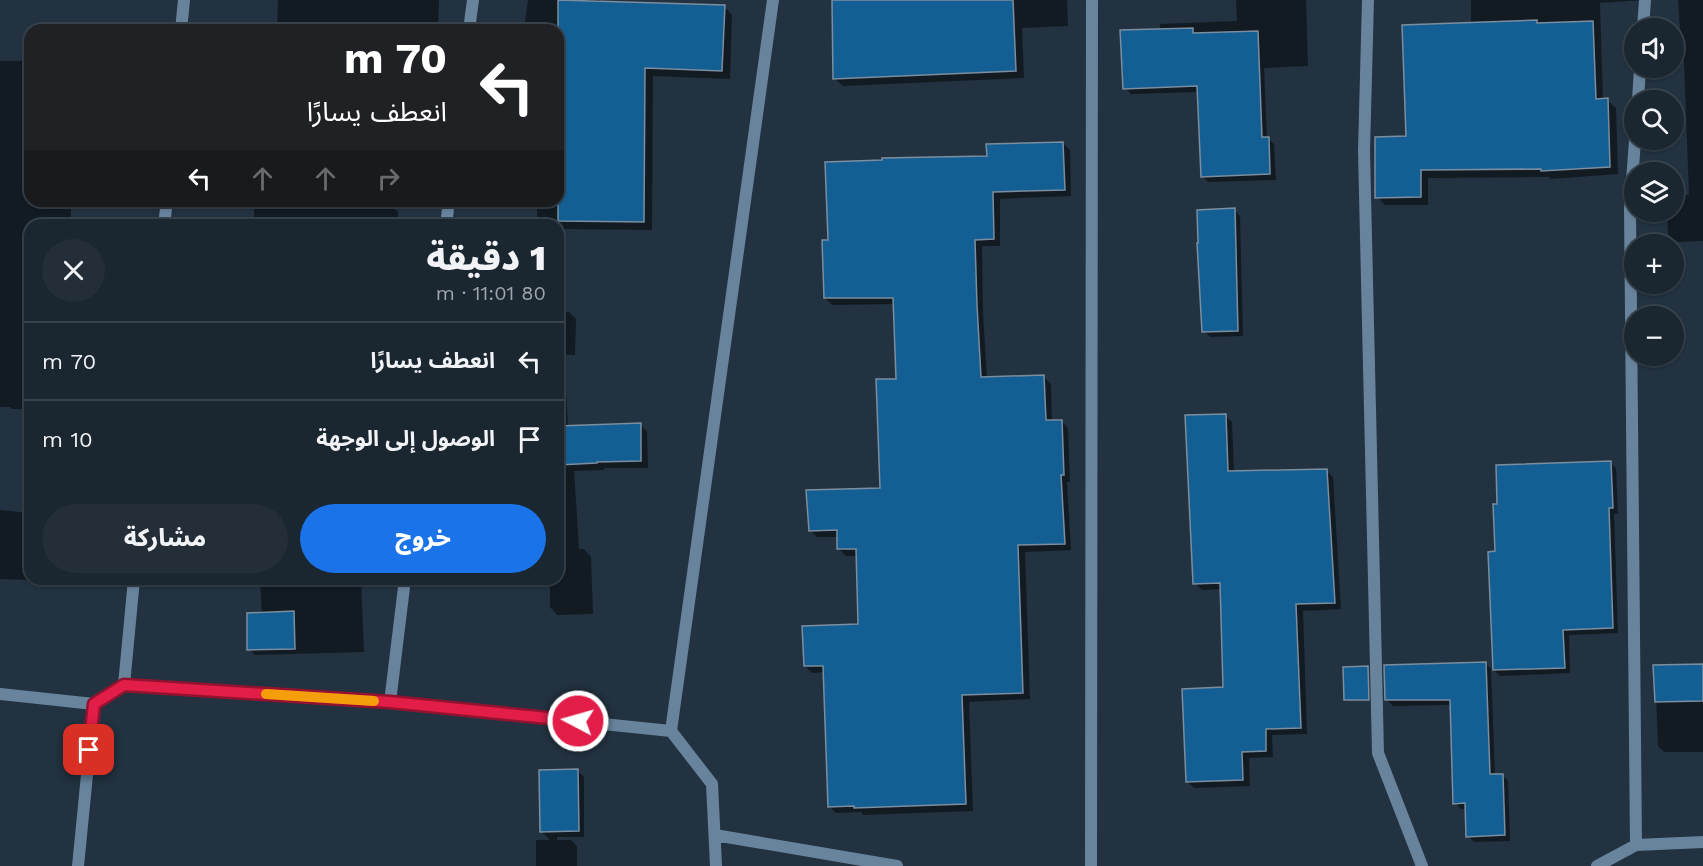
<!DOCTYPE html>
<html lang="ar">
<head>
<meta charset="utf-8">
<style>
  body { margin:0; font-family:"Work Sans","Noto Sans Arabic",sans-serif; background:#232e38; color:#f1f3f6; direction:rtl; height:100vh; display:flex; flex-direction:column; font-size:22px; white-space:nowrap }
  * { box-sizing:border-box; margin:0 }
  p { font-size:20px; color:#9fa5ab }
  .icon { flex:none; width:33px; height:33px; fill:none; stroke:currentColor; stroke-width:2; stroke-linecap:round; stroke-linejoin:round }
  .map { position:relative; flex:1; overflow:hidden; direction:ltr }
  .details { position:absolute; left:24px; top:219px; width:540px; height:366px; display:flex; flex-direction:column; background:#1a2630; border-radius:18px; box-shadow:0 2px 4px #0004,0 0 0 2px #38434c; direction:rtl }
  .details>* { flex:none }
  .top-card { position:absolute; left:24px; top:24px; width:540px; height:183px; border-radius:18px; box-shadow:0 2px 4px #0004,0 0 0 2px #38434c; direction:rtl; background:#202124; color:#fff; overflow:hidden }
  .buttons { position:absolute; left:1624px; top:18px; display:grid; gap:12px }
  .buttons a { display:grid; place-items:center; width:60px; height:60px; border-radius:50%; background:#1a2630; box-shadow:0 2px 4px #0004,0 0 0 2px #38434c; font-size:30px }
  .pin { position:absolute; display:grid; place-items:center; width:51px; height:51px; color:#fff; margin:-26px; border-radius:12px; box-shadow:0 3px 9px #0006 }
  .me { position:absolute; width:66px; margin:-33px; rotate:276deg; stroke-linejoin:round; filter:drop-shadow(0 0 4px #0008) }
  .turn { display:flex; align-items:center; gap:21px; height:126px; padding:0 18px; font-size:27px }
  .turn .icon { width:78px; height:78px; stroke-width:2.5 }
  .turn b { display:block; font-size:42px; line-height:51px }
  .lanes { display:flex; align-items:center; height:57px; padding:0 18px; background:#0003; justify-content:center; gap:30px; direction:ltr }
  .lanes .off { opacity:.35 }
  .round { display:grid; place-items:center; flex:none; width:63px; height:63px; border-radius:32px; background:#232e38 }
  .overview { display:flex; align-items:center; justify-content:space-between; height:102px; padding:0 18px }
  h1 { font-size:36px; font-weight:800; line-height:45px }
  .button { display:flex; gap:12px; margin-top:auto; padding:12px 18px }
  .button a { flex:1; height:69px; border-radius:36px; background:#1a73e8; color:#fff; font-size:24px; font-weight:800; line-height:69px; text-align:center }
  .button a+a { background:#232e38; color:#f1f3f6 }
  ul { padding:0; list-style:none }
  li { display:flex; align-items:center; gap:18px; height:78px; padding:0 18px; border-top:2px solid #38434c }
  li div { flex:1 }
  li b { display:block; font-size:22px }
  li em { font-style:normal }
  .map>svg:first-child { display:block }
</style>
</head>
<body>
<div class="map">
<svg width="1703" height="866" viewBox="0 0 1703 866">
  <rect width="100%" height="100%" fill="#223240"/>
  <path fill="#0007" d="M278,0H439L438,29L462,30H277Z
    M528,0H600L602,2L724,6L732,15L730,79L653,76L652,230L558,229V225H542L537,220V201H558V30H478L479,29L524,28Z
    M833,0H1067L1068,26L1022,28L1024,78L843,86L834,78Z
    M1236,0H1306L1308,66L1264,68L1267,138L1274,144L1276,180L1208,182L1202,176L1199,92L1131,94L1125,88L1160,30V24L1237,21Z
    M1471,0H1644L1600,3L1603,100H1607L1616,108L1618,174L1551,179L1549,177L1428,178V205H1385L1377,197L1407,137L1471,24Z
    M1678,0H1703V241L1676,242L1668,234L1667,212H1674V196L1689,195L1684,62L1682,60Z
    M0,61H30V201H71V223H65V225H30V409H12L10,407H0Z
    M1063,143L1070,150L1071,196L1000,199V246H982L983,313L987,379L1044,377L1051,384L1052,422L1061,421L1068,428L1070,482H1067L1071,550L1025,552L1030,699L969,702L973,811L863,815L861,812L836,813L829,806L825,672L812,673L805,666L860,625L857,556H846L839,549L838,537H817L810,530L881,489L898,380L895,304L832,305L825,298L830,241L989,157Z
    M254,201H354V203L389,204L398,212V225H254Z
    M1234,210L1240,216L1243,336L1210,337L1204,331Z
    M558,312H569L576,319L575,355H564L568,427L640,424L647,432L648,468H604V470L574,471L579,549H584L591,557L593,614L557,615L550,607V579H558Z
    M1225,416L1232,422L1234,472L1326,471L1333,477L1341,609L1303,611L1307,734L1272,735L1273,757L1249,758L1250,786L1194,788L1187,781L1225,689L1221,589L1202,590L1195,583Z
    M1610,462L1616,468L1618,514H1614L1618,633L1569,635L1570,673L1500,676L1494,670L1496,553Z
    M0,510L30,513L28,580L0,579Z
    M260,579H361L364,652L255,655L249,649L262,614Z
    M1485,663L1491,669L1495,776L1502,775L1508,781L1510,841L1474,842L1468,836L1467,809H1461L1455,803L1451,705L1393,706L1387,700Z
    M1703,666V752H1664L1658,746L1655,667Z
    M578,771L584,777V837H557V840H571L577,846V866H536V840H550L541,831Z"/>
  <path fill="#135f94" stroke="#7b8d9e" stroke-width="1.5" d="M558,0L725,5L722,71L645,68L644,222L558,221Z
    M832,0H1013L1016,71L833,79Z
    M1537,20V23L1593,21L1596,99L1608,98L1610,167L1541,171V169L1421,170V197L1375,198V137L1406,136L1402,25Z
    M1193,28V33L1258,31L1262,137H1269L1270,174L1201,177L1197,86L1123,89L1120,30Z
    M1063,142L1065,190L993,192L994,239L975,240L977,305L981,377L1044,375L1046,420H1062L1064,475H1061L1065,544L1018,545L1023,693L962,695L966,804L854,808V806L828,807L823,666H804L802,626L858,624L856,549H837V530L809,531L806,490L880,488L876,379H896L893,298H824L822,240H828L825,162L882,160V158L987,156L986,144Z
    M1235,208L1238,331L1202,332L1197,243H1198L1197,210Z
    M1226,414L1228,471L1327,469L1335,603L1296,604L1301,728L1266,729V751L1242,752L1243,780L1186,782L1182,689L1223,687L1220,583L1193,584L1185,415Z
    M641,423V461L597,462V463L558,465V426Z
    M1611,461L1613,508H1609L1613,628L1563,630L1565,668L1493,670L1488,552L1495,551L1493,504H1497L1496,465Z
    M294,611L295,649L247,650V613Z
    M1486,662L1490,774H1503L1505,835L1466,837L1465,803L1453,804L1450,700H1385L1384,665Z
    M1703,664V701L1655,702L1653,665Z
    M1368,666L1369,700H1344L1343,667Z
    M578,769L579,831L540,832L539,770Z"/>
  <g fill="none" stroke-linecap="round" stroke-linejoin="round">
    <path stroke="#68849c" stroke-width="12" d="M1368,0L1364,151L1378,753L1422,866
      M1643,28L1645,0
      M181,30L184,0
      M469,30L473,0
      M1638,100L1640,68
      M1635,140L1630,209L1636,845
      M164,225L167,201
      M446,225L449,201
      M124,685L134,579
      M0,694L94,704L124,685L390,702L671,731
      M390,702L405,579
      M715,835L897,866
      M78,866L94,704
      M716,866L712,784L671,731L773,0
      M1091,866L1092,0
      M1597,866L1636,845L1703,842"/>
  </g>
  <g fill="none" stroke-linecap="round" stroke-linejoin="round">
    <defs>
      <path id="route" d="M89,750L94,704L124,685L390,702L578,721"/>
    </defs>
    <use href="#route" stroke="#92132f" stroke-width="15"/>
    <use href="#route" stroke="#e11d48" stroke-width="10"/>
    <path stroke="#f59e0b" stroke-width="10" d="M266,694L374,701"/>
  </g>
</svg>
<div class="buttons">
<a><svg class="icon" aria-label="sound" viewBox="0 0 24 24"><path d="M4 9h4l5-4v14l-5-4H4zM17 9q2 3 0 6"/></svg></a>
<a><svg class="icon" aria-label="search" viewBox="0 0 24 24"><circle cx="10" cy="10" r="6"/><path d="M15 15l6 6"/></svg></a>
<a><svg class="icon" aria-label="layers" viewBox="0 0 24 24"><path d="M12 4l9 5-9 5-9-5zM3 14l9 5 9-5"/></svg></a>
<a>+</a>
<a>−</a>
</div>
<div class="pin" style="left:89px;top:750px;background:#d93025"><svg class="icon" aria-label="arrive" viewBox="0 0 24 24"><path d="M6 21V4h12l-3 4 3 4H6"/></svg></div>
<svg class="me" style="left:578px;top:721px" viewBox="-20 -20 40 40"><circle r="17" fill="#e11d48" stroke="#fff" stroke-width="3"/><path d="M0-11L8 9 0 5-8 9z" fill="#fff"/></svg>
<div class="top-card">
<div class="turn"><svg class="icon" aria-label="left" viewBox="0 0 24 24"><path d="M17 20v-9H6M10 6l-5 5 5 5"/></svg><div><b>70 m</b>انعطف يسارًا</div></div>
<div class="lanes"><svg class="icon" aria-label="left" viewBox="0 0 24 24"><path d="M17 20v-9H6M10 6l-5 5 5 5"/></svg><svg class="icon off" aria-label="ahead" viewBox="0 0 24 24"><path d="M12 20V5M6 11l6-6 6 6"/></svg><svg class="icon off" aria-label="ahead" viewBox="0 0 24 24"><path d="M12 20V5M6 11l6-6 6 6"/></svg><svg class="icon off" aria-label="right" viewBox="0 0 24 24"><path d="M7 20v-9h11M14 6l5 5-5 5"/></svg></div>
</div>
<section class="details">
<div class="overview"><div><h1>1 دقيقة</h1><p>80 m · 11:01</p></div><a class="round"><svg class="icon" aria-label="close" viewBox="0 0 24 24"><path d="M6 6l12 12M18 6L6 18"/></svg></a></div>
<ul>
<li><svg class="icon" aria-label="left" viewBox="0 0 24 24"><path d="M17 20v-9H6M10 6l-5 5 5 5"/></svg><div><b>انعطف يسارًا</b></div><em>70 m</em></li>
<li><svg class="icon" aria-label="arrive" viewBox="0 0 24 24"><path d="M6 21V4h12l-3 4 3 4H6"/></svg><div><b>الوصول إلى الوجهة</b></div><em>10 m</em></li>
</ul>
<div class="button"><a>خروج</a><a>مشاركة</a></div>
</section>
</div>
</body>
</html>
